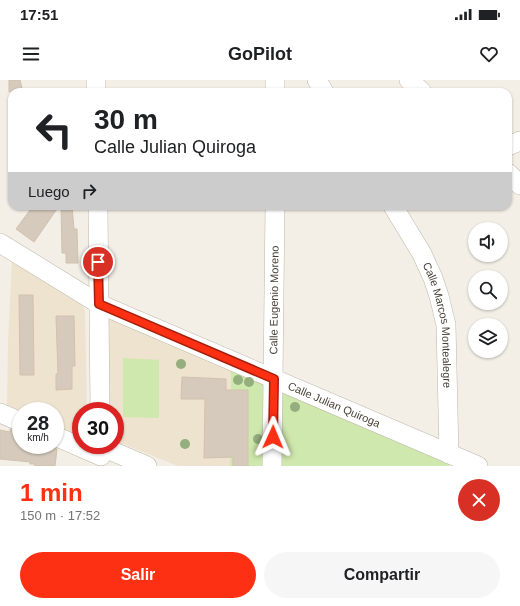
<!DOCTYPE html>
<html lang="es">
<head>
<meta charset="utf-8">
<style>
  body { margin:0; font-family:Arial,sans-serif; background:#f6f6f6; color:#202124; height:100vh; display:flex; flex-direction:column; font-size:15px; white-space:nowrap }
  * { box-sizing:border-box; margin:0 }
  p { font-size:13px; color:#757577 }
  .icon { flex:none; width:22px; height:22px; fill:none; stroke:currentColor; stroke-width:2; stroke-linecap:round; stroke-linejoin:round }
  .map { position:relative; height:386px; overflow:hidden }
  .side { display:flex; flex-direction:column; background:#fff; flex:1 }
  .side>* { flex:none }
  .guide { position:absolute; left:8px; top:8px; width:504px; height:122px; border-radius:12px; box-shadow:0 1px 3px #0004; background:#fff; color:#202124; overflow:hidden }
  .tools { position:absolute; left:468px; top:142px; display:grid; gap:8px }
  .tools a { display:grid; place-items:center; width:40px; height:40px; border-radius:50%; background:#fff; box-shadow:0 1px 3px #0004; font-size:20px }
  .speed { position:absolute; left:12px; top:322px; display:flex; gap:8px; font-size:20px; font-weight:700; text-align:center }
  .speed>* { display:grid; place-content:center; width:52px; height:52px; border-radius:50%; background:#fff; box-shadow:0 1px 3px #0004; line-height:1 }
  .speed small { font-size:10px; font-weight:400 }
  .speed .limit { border:6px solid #d22; background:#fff; color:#111 }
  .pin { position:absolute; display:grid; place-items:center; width:34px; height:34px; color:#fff; margin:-17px; border:2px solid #fff; border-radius:50%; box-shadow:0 1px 4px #0007 }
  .me { position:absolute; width:44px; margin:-22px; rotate:1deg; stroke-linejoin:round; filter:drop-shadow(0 0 3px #0008) }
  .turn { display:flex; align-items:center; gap:14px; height:84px; padding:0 20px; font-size:18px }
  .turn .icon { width:52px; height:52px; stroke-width:2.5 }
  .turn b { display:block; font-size:28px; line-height:34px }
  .then { display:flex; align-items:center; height:38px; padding:0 20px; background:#0003; gap:8px; font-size:15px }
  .round { display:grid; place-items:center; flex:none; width:42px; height:42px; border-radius:21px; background:#f6f6f6 }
  .headline { display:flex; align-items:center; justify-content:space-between; height:68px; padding:0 20px }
  h1 { font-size:24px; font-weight:600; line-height:30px; color:#fd3013 }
  .button { display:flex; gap:8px; margin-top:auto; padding:8px 20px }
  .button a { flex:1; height:46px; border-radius:24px; background:#fd3013; color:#fff; font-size:16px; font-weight:600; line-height:46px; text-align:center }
  .button a+a { background:#f6f6f6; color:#202124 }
  .status { display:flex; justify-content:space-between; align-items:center; height:28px; padding:0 20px; background:#fff; direction:ltr }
  .status svg { height:11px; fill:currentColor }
  header { display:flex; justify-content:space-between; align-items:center; height:52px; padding:0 20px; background:#fff; font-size:18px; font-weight:600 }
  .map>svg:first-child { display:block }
</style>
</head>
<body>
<div class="status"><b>17:51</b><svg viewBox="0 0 49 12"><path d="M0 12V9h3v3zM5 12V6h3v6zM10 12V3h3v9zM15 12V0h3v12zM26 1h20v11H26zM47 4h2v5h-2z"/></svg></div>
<header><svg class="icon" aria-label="menu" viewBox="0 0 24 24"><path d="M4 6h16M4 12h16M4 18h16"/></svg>GoPilot<svg class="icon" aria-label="heart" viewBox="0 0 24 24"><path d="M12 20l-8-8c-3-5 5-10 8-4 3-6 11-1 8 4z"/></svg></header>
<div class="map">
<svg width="520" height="386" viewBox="0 0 520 386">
  <rect width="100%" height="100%" fill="#f3efe6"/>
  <path fill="#ede3cf" d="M12,181L80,223L85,230L87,331H81V357L55,349V331H21V335L7,329L8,261Z
    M111,238L231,289L230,386H178L115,361V331H109L108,240Z"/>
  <path fill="#cfe8ad" d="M123,278L159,280V338L123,337Z
    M231,289L267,305L265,386H230Z
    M284,312L449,383V386H278L282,317Z"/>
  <path fill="#d5cabb" stroke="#d0c2ae" d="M9,0H20L23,12H9Z
    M34,126H59L34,162L16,149L30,130L32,131Z
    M61,126H72L74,149H77L78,183H66V173H62Z
    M19,215H33L34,295H20Z
    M56,236H74L75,286H72V309L56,310V294H58Z
    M182,297L226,299V310H248V386H233V377L204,378L205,319H181Z
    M10,349L21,353L20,367L41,365L57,369L55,386H34L35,384H30V382L0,379V350L10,352Z"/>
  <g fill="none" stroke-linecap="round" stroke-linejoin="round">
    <defs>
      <g id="minor">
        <path d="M96,0V12"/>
        <path d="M317,0L324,12"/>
        <path d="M409,0L422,12"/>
        <path d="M275,12V0"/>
        <path d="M508,66L520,61"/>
        <path d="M508,93L520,105"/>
        <path d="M98,126L100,331"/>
        <path id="s1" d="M393,126L422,174L433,198L439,216L446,245L449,374"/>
        <path id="s2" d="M0,163L99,224L478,386"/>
        <path d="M0,333L21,342"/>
        <path d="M55,356L101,376"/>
        <path d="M100,366L147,386"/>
        <path id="s3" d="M272,386L275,126"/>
      </g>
    </defs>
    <use href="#minor" stroke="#bfb6a8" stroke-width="20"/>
    <use href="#minor" stroke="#fff" stroke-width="19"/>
  </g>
  <g fill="#95ae7d">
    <circle cx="181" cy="284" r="5"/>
    <circle cx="238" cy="300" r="5"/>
    <circle cx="249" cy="302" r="5"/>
    <circle cx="295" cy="327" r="5"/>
    <circle cx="258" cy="359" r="5"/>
    <circle cx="185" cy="364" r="5"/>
  </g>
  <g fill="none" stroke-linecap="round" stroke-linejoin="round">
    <defs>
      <path id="route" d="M98,182L99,224L274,299L273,357"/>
    </defs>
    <use href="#route" stroke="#a41f0c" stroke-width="10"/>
    <use href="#route" stroke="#fd3013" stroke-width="7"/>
  </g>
  <g text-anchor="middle" stroke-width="3.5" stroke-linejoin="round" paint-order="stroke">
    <g font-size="11" fill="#463f35" stroke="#fff">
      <text dy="4" stroke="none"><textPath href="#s3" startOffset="166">Calle Eugenio Moreno</textPath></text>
      <text dy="4" stroke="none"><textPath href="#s1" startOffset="130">Calle Marcos Montealegre</textPath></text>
      <text dy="4" stroke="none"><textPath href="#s2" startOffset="372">Calle Julian Quiroga</textPath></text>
    </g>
  </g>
</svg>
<div class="tools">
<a><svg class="icon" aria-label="sound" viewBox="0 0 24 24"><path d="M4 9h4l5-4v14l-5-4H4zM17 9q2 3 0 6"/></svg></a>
<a><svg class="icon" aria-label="search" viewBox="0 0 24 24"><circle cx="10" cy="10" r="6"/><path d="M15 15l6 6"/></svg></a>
<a><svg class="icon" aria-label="layers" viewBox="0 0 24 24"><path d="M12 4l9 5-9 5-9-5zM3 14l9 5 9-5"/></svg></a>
</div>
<div class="speed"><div>28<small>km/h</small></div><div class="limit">30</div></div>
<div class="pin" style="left:98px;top:182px;background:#d93025"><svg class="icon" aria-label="arrive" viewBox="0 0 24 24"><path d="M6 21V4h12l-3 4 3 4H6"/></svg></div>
<svg class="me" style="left:273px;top:357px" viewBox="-20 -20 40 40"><path d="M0-17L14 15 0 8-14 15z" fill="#fd3013" stroke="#fff" stroke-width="4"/></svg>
<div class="guide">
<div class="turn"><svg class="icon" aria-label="left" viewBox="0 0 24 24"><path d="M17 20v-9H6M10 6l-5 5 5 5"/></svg><div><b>30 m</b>Calle Julian Quiroga</div></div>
<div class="then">Luego<svg class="icon" aria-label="right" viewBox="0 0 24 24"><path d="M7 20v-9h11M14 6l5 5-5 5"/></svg></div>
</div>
</div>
<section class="side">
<div class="headline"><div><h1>1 min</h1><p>150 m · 17:52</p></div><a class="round" style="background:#d93025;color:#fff"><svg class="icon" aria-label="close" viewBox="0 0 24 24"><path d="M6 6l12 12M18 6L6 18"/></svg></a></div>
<div class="button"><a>Salir</a><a>Compartir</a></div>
</section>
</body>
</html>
